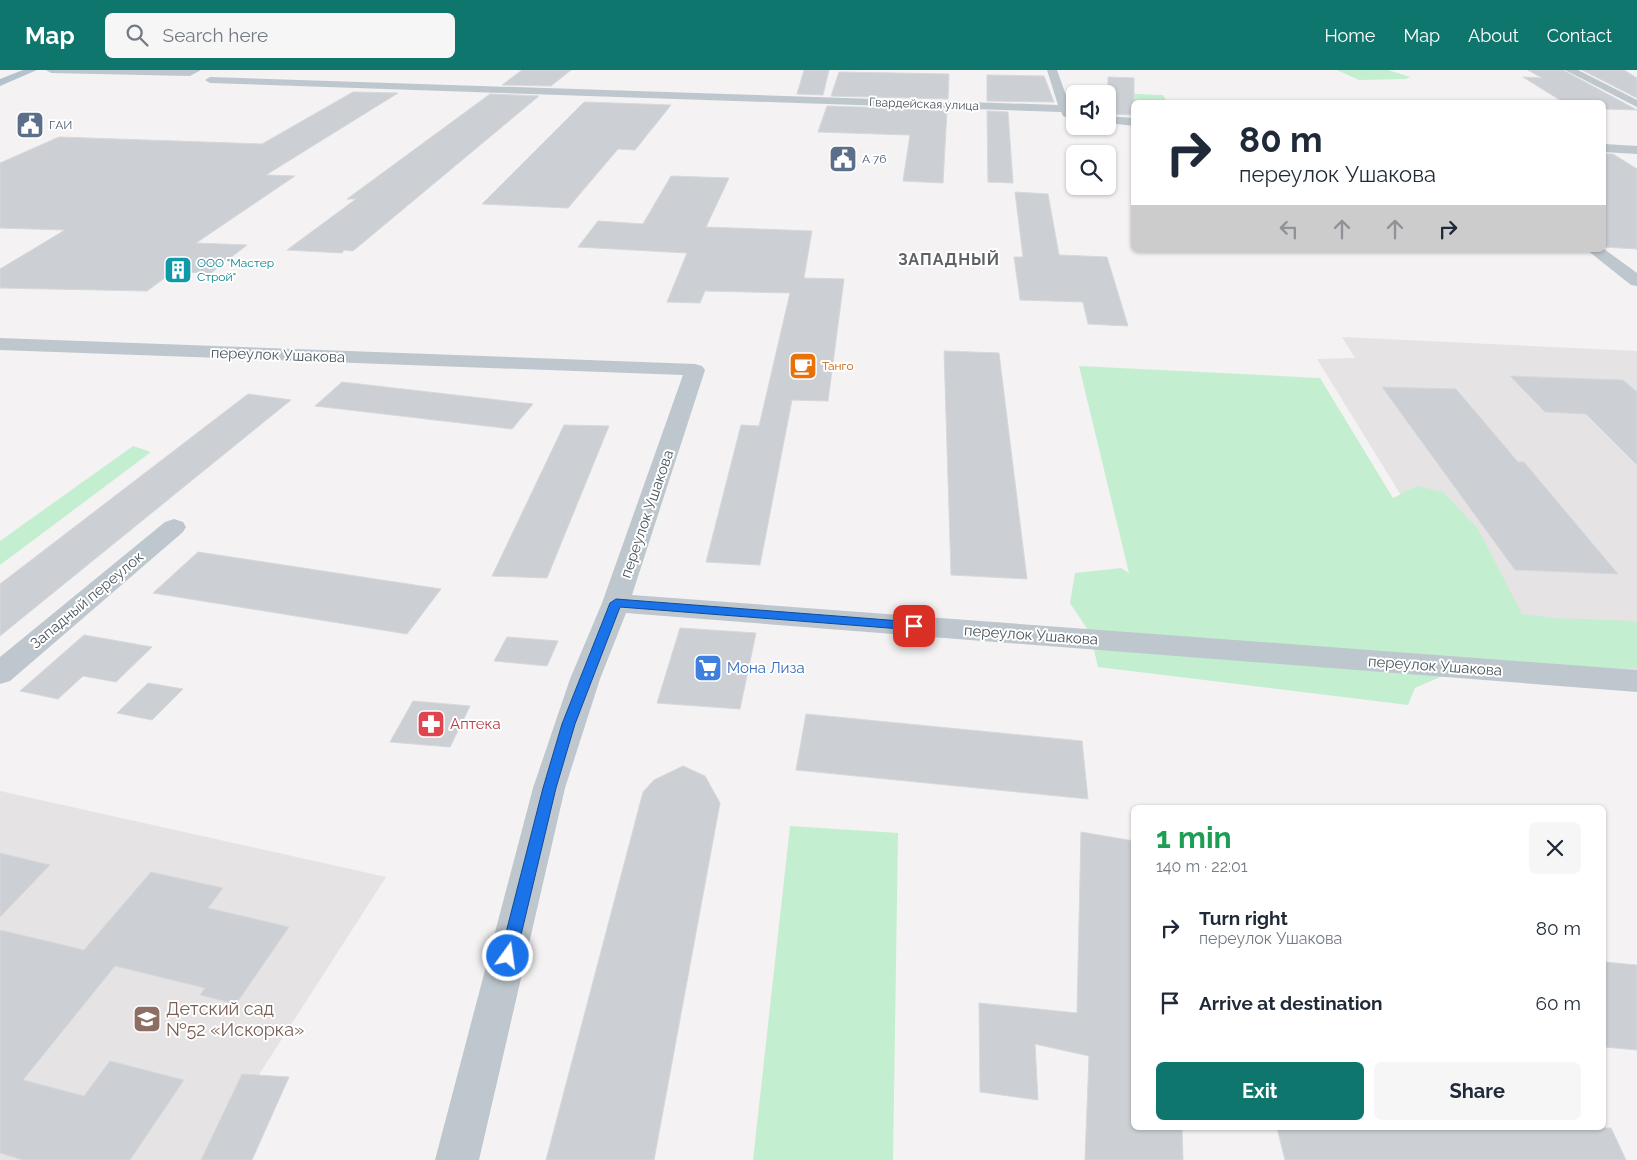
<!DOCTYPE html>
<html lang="en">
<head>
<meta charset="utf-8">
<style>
  body { margin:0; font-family:Raleway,sans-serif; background:#f6f6f7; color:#1f2937; height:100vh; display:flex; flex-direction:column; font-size:19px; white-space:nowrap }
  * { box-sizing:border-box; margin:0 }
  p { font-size:16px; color:#747a83 }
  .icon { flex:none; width:28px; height:28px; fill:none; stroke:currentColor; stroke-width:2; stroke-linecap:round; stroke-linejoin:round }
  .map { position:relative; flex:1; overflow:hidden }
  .panel { position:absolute; left:1131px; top:735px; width:475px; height:325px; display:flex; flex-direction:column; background:#fff; border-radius:8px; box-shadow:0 1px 4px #0004 }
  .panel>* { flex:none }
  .banner { position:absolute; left:1131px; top:30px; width:475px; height:152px; border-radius:8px; box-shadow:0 1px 4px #0004; background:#fff; color:#1f2937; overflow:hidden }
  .controls { position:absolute; left:1066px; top:15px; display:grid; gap:10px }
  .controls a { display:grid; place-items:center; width:50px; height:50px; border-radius:8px; background:#fff; box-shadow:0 1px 4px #0004; font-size:25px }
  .pin { position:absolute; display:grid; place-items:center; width:42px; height:42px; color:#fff; margin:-21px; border-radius:10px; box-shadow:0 2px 8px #0006 }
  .me { position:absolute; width:55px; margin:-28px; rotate:14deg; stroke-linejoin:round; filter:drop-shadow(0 0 4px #0008) }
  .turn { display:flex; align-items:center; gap:18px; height:105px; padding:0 25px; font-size:22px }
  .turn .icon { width:65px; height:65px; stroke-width:2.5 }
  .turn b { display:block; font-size:35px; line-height:42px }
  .lanes { display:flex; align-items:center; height:48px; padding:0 25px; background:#0003; justify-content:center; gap:25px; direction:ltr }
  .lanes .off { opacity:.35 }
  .round { display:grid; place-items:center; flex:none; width:52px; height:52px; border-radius:8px; background:#f6f6f7 }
  .head { display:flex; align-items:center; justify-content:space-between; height:85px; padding:0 25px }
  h1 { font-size:30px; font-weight:700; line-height:38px; color:#1e9e55 }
  .primary-button { display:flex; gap:10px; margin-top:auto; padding:10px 25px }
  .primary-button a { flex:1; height:58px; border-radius:8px; background:#0f766e; color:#fff; font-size:20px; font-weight:700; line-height:58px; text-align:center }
  .primary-button a+a { background:#f6f6f7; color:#1f2937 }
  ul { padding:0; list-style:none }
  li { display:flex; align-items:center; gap:15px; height:75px; padding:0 25px }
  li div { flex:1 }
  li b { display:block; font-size:19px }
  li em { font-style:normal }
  header { display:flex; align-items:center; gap:30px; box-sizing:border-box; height:70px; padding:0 25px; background:#0f766e; color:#fff }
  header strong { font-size:24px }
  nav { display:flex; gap:28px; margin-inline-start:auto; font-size:18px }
  .search { width:350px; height:45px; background:#f6f6f7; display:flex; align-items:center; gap:12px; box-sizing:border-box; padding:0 18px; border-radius:8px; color:#747a83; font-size:19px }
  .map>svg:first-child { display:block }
</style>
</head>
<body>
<header>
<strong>Map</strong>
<div class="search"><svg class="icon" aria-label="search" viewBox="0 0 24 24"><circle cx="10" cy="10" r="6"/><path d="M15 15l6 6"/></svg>Search here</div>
<nav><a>Home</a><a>Map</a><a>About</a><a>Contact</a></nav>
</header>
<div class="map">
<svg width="1637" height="1090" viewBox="0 0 1637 1090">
  <rect width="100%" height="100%" fill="#f4f2f2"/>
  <path fill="#e5e3e3" d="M1342,267L1637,281V611L1510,602L1317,289L1355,288Z
    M0,721L386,807L204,1090H0Z"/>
  <path fill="#c4eed0" d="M1337,0H1388L1410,7L1406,9L1359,10Z
    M1085,22L1163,25L1167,32H1134V36L1108,35V24H1085Z
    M1079,296L1320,308L1393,428L1417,416L1443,422L1478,459L1522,544L1553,548L1637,551V598L1440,607L1415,618L1408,635L1098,597L1090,563L1070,533L1075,503L1121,498L1129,503Z
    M133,376L151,382L0,495V471Z
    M790,756L898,763L893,1090H753Z"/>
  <path fill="#cccfd4" stroke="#d6d8dc" d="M522,0H571L551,16L502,15Z
    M804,0H829L823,25L797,24Z
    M1528,0H1563L1637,40L1604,39V32H1563L1523,7L1542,8Z
    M1582,0H1624L1637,8V28Z
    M839,2L949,4L948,29L831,26Z
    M987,5L1044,6L1054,32L987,31Z
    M1108,7L1134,8V45L1108,44Z
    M353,22L398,23L266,105L295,106L196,173L247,175L211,203L173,202L147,221L0,218V199L65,160L0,158V93L59,67L262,74Z
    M490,24L539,26L353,181L344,180L342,183L287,180L356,129H347Z
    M584,32L671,35L635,80L618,79L568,138L482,134Z
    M827,36L947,40L943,113L903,111L910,65L818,62Z
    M987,41L1008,42L1013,113L988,112Z
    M1604,84H1613L1637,99V179L1604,177Z
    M671,106L729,108L706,157L812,161L804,208L844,209L828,331L792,330L760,495L706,492L741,355L759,356L790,223L705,221L700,233L667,232L687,183L578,177L598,151L643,154Z
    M1015,122L1048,124L1059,185L1107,187L1128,256L1088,254L1083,232L1020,230L1014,187H1023Z
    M944,281L999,283L1027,509L951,505Z
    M1510,306L1623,310L1637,322V395L1586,344L1545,342Z
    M342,312L533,334L512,359L315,336Z
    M1382,317L1456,319L1518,392H1524L1618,504L1515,500Z
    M248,324L291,330L0,566V514Z
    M564,355L609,356L547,508L492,506Z
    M198,482L441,519L407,564L153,523Z
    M680,558L756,563L740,639L657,633Z
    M84,565L152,577L116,612L83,606L58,629L20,621Z
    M507,567L558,571L547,596L494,591Z
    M148,613L183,619L152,650L117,643Z
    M413,631L470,636L450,677L390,672Z
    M806,644L1082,671L1088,729L796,700Z
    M683,696L705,706L720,733L654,1090H546L643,722L654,710Z
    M1081,762L1134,771V1058H1182L1183,1090H1085L1089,986L1035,974L1038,1030L980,1022L979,933L1077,943Z
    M0,783L50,795L0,847Z
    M151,802L223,818L208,838L289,857L236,934L200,925L205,918L115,896L23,1010L84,1026L110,991L184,1010L130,1090H23L0,1083V860L84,880Z
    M1604,892L1637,895V980L1604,977Z
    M242,1004L289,1007L252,1090H201Z
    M1277,1058H1611L1626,1090H1285Z"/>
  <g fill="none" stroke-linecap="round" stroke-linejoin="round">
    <path fill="#bec7cd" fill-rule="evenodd" d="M46,0H201L190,6L51,3Z
      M1047,0H1057L1072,42L1075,43V51L1063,46L1061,42L210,13L205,10L210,7L1058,35Z
      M1565,0H1578L1637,30V37Z
      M1108,46L1134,48V56L1108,53Z
      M1604,74L1637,76V84L1604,82Z
      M1604,179L1637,203V216L1631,215L1587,180Z
      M0,268L695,294L702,296L705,300L632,525L1637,600V622L626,543L600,609L565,718L479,1090H435L533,718L570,609L602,533L683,305L0,280Z
      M174,449L183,452L186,457L183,462L10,611L0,614V587L165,452Z"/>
    <path fill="#b3c3ce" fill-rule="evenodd" d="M23,0H37L0,16V9Z"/>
  </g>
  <path fill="#1a73e8" stroke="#114b97" d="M616,529L914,552L919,556L914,560L620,537L575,654L556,718L516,886L513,891L508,893L502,891L500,886L543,718L562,654L610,533Z"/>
  <defs>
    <symbol id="civic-square" viewBox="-11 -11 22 22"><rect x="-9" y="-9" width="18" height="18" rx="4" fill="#5c6f8a" stroke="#fff"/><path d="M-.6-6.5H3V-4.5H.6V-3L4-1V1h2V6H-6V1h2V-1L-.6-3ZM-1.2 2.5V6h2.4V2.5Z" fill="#fff"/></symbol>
    <symbol id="building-square" viewBox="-11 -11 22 22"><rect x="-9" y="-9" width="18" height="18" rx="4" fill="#0f9aa8" stroke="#fff"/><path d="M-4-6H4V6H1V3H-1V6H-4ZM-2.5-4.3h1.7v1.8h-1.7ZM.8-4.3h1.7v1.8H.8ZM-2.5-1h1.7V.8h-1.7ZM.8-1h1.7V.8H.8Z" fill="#fff"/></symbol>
    <symbol id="cafe-square" viewBox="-11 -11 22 22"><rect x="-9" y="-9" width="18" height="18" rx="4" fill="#e8710a" stroke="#fff"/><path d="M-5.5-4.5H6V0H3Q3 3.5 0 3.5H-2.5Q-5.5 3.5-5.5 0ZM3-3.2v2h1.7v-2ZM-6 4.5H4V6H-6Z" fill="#fff"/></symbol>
    <symbol id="supermarket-square" viewBox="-11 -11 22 22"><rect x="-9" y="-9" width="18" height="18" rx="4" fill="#3f7fe0" stroke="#fff"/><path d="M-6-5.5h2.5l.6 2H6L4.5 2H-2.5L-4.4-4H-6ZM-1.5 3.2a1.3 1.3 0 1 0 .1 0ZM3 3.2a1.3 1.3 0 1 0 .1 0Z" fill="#fff"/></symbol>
    <symbol id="pharmacy-square" viewBox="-11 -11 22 22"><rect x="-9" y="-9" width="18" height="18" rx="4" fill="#e0444e" stroke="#fff"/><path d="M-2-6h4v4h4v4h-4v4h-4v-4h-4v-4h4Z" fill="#fff"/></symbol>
    <symbol id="school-square" viewBox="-11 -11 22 22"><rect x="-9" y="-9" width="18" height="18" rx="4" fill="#8d6e63" stroke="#fff"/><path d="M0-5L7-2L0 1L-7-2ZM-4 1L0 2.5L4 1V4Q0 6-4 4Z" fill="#fff"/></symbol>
  </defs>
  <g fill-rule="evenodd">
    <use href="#civic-square" x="14" y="39" width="32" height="32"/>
    <use href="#civic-square" x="827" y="73" width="32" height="32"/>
    <use href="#building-square" x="162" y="184" width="32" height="32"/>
    <use href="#cafe-square" x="787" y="280" width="32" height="32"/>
    <use href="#supermarket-square" x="692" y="582" width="32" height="32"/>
    <use href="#pharmacy-square" x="415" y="638" width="32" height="32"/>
    <use href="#school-square" x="131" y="933" width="32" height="32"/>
  </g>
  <g text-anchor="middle" stroke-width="4" stroke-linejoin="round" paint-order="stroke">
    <g font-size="12" fill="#4a565e" stroke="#fff">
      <text transform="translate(924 34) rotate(2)" y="4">Гвардейская улица</text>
    </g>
    <g font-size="12" fill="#4e5e75" stroke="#fff" text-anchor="start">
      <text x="49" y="59">ГАИ</text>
      <text x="862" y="93">А 76</text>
    </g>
    <g font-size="12" fill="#0d838f" stroke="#fff" text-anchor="start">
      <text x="197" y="197">ООО "Мастер<tspan x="197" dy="14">Строй"</tspan></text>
    </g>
    <g font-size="12" fill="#c56008" stroke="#fff" text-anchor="start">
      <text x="822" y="300">Танго</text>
    </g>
    <g font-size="15" fill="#4a565e" stroke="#fff">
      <text transform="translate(278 285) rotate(2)" y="5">переулок Ушакова</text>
      <text transform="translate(647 444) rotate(-71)" y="5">переулок Ушакова</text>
      <text transform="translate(87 530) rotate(-40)" y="5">Западный переулок</text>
      <text transform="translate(1031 565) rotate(4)" y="5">переулок Ушакова</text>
      <text transform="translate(1435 596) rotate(4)" y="5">переулок Ушакова</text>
    </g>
    <g font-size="15" fill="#366cbe" stroke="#fff" text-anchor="start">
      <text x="727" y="603">Мона Лиза</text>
    </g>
    <g font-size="15" fill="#be3a42" stroke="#fff" text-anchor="start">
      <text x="450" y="659">Аптека</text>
    </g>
    <g font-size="16" font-weight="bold" letter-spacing="1" fill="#5e6266" stroke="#fff">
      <text x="949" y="195">ЗАПАДНЫЙ</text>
    </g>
    <g font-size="18" fill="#785e54" stroke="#fff" text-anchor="start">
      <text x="166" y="945">Детский сад<tspan x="166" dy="21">№52 «Искорка»</tspan></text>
    </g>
  </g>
</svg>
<div class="controls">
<a><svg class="icon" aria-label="sound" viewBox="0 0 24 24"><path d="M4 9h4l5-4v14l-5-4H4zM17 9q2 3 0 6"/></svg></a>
<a><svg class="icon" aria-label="search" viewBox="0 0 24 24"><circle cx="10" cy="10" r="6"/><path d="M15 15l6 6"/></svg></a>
</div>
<div class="pin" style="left:914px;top:556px;background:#d93025"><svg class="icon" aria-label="arrive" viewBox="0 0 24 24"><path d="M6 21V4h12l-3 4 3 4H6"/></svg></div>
<svg class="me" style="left:508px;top:886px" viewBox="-20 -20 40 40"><circle r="17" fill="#1a73e8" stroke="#fff" stroke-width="3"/><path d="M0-11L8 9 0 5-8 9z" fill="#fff"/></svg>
<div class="banner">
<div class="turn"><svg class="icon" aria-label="right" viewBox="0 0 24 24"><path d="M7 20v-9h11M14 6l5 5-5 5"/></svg><div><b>80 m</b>переулок Ушакова</div></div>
<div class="lanes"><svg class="icon off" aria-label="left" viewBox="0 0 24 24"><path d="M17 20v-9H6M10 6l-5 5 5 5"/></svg><svg class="icon off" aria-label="ahead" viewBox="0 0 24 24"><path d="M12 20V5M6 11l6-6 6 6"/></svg><svg class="icon off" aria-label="ahead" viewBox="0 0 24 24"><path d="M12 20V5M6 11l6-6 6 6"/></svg><svg class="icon" aria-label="right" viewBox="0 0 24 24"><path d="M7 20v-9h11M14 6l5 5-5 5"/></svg></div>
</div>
<section class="panel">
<div class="head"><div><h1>1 min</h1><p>140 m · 22:01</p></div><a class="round"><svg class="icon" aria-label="close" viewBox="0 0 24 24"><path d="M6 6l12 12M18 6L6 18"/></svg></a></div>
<ul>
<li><svg class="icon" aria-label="right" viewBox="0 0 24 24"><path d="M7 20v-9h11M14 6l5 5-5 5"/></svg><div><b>Turn right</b><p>переулок Ушакова</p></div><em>80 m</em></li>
<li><svg class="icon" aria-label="arrive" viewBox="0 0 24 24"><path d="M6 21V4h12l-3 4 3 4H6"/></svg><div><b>Arrive at destination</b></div><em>60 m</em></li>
</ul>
<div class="primary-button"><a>Exit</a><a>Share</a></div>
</section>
</div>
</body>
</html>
